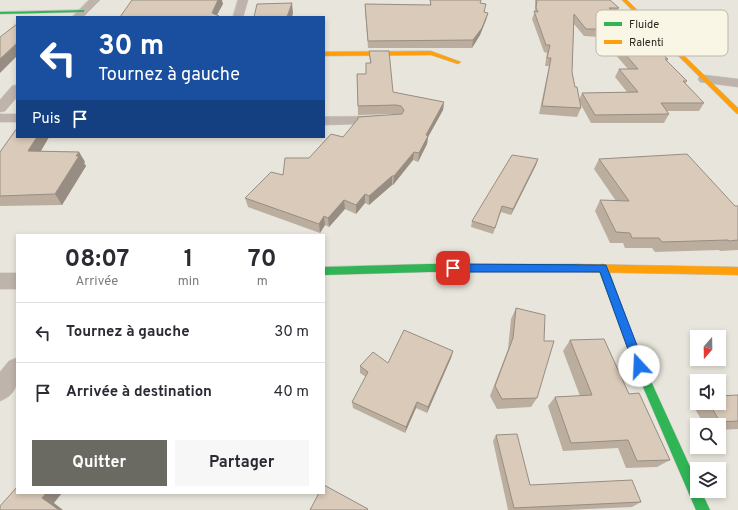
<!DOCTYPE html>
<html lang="fr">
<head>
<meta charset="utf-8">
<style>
  body { margin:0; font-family:Overpass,sans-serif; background:#f7f7f7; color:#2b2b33; height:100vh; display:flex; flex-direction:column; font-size:15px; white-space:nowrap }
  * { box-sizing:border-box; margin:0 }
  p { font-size:13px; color:#7c7c81 }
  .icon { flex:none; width:22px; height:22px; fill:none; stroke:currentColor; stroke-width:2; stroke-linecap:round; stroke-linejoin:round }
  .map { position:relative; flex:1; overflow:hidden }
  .panel { position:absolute; left:16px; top:234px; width:309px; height:260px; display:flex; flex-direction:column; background:#fff; border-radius:0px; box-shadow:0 2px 6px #0003 }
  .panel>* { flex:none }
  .banner { position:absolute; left:16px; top:16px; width:309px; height:122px; border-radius:0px; box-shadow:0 2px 6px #0003; background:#1a4fa0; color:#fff; overflow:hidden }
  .needle { width:26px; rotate:200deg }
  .tools { position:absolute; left:690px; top:330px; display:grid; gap:8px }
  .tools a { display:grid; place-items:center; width:36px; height:36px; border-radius:0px; background:#fff; box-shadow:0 2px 6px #0003; font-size:20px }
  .pin { position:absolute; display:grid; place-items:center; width:34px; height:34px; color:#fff; margin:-17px; border-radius:8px; box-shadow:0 2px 6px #0006 }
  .me { position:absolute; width:44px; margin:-22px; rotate:340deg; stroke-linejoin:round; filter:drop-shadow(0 0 3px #0008) }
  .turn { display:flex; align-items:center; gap:14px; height:84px; padding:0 16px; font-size:18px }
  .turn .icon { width:52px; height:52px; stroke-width:2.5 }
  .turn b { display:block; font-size:28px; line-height:34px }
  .then { display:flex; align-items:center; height:38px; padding:0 16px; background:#0003; gap:8px; font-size:15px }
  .eta { display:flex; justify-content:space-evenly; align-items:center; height:68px; text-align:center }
  .eta b { font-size:24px; font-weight:700; line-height:28px }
  .action { display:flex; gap:8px; margin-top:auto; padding:8px 16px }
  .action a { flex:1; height:46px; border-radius:0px; background:#6b6a62; color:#fff; font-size:16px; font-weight:700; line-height:46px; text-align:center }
  .action a+a { background:#f7f7f7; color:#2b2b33 }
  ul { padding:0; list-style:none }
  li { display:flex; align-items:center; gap:12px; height:60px; padding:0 16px; border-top:1px solid #e1e1e2 }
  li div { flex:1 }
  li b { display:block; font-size:15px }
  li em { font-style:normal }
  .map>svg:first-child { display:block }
</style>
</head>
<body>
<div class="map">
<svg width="738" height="510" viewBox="0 0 738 510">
  <rect width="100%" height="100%" fill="#e8e6dc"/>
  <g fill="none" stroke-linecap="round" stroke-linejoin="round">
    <defs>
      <path id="street" d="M89,0H100L83,17H72Z
        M238,0H248L243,17H233Z
        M704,75L738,79V87L700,82L698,79L700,76Z
        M17,85V97L5,111L0,112V100L12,86Z
        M0,114H17V122H0Z
        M382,116L387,117L389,120L387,123L324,125V117Z
        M0,273H17V289H0Z
        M17,358C17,378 21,393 0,401V372L9,361Z"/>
      <path id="fast" d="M84,10V12H82L0,14V12Z
        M428,264H578L581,265L583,268L581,271L578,272H428L324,275V267Z
        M603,264L606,265L608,268L644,366L697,482V491H701L710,510H696L634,366L598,268L600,265Z"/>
      <path id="slow" d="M622,0H627L738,108V114L736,113Z
        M431,51L461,62L458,64L431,55L324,56V52Z
        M578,264L738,267V275L578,272L575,271L573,268L575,265Z"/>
    </defs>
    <use href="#street" stroke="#c5c3bb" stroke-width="1"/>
    <use href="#fast" stroke="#c5c3bb" stroke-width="1"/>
    <use href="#slow" stroke="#c5c3bb" stroke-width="1"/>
    <use href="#street" fill="#beb4ac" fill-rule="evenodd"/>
    <use href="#fast" fill="#30b455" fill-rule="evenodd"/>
    <use href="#slow" fill="#ff9f0a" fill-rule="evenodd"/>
  </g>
  <path fill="#bbae9f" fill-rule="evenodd" d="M430,0H481L480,3L484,13H488L486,20L480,35L472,48H368L365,10V4L430,5Z
    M535,0H610L619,8L616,14L668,59L667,61L687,81L685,84L704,103L699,111H667L669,114L664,123H591L580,103L581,108L577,117L539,114L549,66H545L547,53L544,52L532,19L535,11ZM574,24L584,36L600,37L628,69H619L615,77L627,92L582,93L579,100L575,87L572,72Z
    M369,51L393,92L444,102L443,110L428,137L427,144L418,162L413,160L393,185H392L369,205L365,203L356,214L345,209L329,227L325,225L320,233L248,207L245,198L343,137L400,115L395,114L358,115L357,74H366L370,63Z
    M17,137H49L41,151L79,152L85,162L84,163L86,166L62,205L0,206V152Z
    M538,159L536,165L511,215L501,212L493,234L471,227L472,221Z
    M599,159L735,206H738V250L720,251L719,250L655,252L652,248H625L623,243H610L595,211L600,200L616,201L594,169Z
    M516,308L537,398L531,407L497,409L490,396L508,349L511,319Z
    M570,340L629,394L670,460L657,467L626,468L618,448L563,451L548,406L555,397L580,396L563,351Z
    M453,351L451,358L427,413L416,408L405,433L353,408L352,402L366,377L360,373V366L388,363Z
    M738,395V429L719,430V425H704L693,405L697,402V403H719Z
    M496,435L530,485L641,502L632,507L567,510H508L493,441Z"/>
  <path fill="#988d82" d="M218,0H222L223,4L216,17L212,13Z
    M292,3L293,13L292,17H287Z
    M488,13L486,20L480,35L472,48L473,40Z
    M17,43V56L0,73V59Z
    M444,102L443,110L428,137L427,144L418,162L419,153L426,135Z
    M37,137H49L35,161L28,151Z
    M79,152L85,162L84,163L86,166L62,205L55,194L76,156Z
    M414,152L413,160L393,185L394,176Z
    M538,159L536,165L511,215L513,209Z
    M392,176V185L369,205V196Z
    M365,194V203L356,214V205Z
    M344,200L345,209L329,227L328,218Z
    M324,216L325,225L320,233L319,224Z
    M453,351L451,358L427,413L428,407Z
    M417,402L416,408L405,433L406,427Z
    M46,493H62L54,503L63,510H59L42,498Z"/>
  <path fill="#d9cab9" stroke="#988d82" d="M132,0H218L212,13L219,16L218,17H120Z
    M430,0H481L480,3L486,4L484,12L488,13L482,28L473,40L368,41L365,4L431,5Z
    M537,0H610L619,8H609L668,59H665L687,81H683L704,103H661L669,114L595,115L582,93L638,92L619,69H638L603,29H586L574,14L572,72L575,87H577L581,108L542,106L551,58H547L550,45H546L534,11L538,12L536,8Z
    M292,3L287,17H254L257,4Z
    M17,24V43L0,59V37Z
    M369,51H389L393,92L444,102L426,135L428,136L419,153L414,152L394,176H392L369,196L365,194L356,205L344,200L328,218L324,216L319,224L245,198L271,172L283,175L285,158H309L331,134L343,137L358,119V117L402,114L404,110L401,106L396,105L358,106L357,74H366V63H371Z
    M17,128V137H37L28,151L79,152L76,156H79L55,194L0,196V152Z
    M687,154L735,206H738V240L729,241L728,240L662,242L659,238H632L630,233L616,232L600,200L629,201L599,159Z
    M512,155L538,159L513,209L502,206L495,228L472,221Z
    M516,308L545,315L544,341H554L537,398L502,399L495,386L513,338Z
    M404,330L453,351L428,407L417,402L406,427L352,402L368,372L360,366L373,352L388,363Z
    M604,339L629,394L639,393L670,460L637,461L628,440L571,443L555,397L592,395L570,340Z
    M738,395V421L720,422L709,403H719V396Z
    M517,434L530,485L632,480L641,502L514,508L496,435Z
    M324,485L368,509L367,510H310L319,493H324Z
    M17,487V493H46L42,498L59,510H0V506Z"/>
  <path fill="#1a73e8" stroke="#114b97" d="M453,264L606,265L645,366L643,369L639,371L635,369L634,366L600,272H453L448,268Z"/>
  <rect x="596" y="10" width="132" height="46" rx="6" fill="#f9f6e5" stroke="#bab8aa" stroke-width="1"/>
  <rect x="604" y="22" width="18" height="4" fill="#30b455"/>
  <rect x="604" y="40" width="18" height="4" fill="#ff9f0a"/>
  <g font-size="11" fill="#282721">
    <text x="629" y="28">Fluide</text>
    <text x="629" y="46">Ralenti</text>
  </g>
</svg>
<div class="tools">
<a><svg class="needle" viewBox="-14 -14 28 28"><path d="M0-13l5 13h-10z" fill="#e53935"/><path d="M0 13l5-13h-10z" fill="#7c7c81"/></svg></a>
<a><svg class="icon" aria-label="sound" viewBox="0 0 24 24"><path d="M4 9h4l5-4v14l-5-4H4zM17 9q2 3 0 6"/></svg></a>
<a><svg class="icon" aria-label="search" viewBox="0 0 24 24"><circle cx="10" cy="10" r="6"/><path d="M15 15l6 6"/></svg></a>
<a><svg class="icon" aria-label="layers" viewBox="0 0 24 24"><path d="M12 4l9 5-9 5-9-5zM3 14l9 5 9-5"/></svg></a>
</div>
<div class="pin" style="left:453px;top:268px;background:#d93025"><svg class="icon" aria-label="arrive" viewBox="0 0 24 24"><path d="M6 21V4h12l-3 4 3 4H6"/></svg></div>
<svg class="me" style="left:639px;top:366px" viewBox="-20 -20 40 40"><circle r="19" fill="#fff"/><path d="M0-13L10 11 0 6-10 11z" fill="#1a73e8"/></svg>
<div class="banner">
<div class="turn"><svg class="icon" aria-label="left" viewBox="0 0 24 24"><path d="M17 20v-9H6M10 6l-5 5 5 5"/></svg><div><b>30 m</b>Tournez à gauche</div></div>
<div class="then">Puis<svg class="icon" aria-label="arrive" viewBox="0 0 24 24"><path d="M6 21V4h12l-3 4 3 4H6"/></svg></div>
</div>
<section class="panel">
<div class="eta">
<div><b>08:07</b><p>Arrivée</p></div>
<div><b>1</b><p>min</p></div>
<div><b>70</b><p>m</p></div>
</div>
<ul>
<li><svg class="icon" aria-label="left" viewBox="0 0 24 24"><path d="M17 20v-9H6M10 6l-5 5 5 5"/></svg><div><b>Tournez à gauche</b></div><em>30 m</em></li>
<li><svg class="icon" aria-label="arrive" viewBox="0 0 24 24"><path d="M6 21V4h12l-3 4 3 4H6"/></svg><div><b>Arrivée à destination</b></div><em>40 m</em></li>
</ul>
<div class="action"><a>Quitter</a><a>Partager</a></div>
</section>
</div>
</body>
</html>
